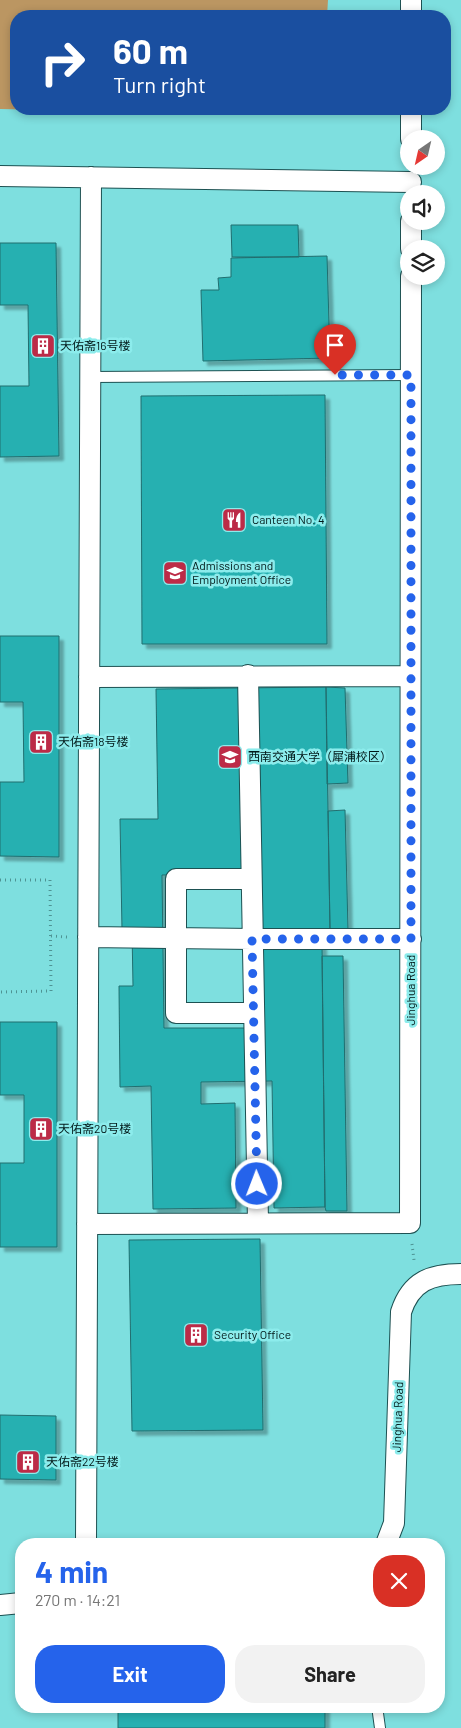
<!DOCTYPE html>
<html lang="en">
<head>
<meta charset="utf-8">
<style>
  body { margin:0; font-family:Barlow,"Noto Sans SC",sans-serif; background:#f2f2f2; color:#222; height:100vh; display:flex; flex-direction:column; font-size:19px; white-space:nowrap }
  * { box-sizing:border-box; margin:0 }
  p { font-size:16px; color:#767676 }
  .icon { flex:none; width:28px; height:28px; fill:none; stroke:currentColor; stroke-width:2; stroke-linecap:round; stroke-linejoin:round }
  .map { position:relative; flex:1; overflow:hidden }
  .side { position:absolute; left:15px; top:1538px; width:430px; height:175px; display:flex; flex-direction:column; background:#fff; border-radius:20px; box-shadow:0 2px 8px #0003 }
  .side>* { flex:none }
  .hud { position:absolute; left:10px; top:10px; width:441px; height:105px; border-radius:20px; box-shadow:0 2px 8px #0003; background:#1a4fa0; color:#fff; overflow:hidden }
  .needle { width:32px; rotate:214deg }
  .controls { position:absolute; left:400px; top:130px; display:grid; gap:10px }
  .controls a { display:grid; place-items:center; width:45px; height:45px; border-radius:50%; background:#fff; box-shadow:0 2px 8px #0003; font-size:25px }
  .pin { position:absolute; display:grid; place-items:center; width:42px; height:42px; color:#fff; margin:-51px -21px; border-radius:50% 50% 50% 0; rotate:-45deg; box-shadow:0 0 5px #0007 }
  .pin .icon { rotate:45deg }
  .me { position:absolute; width:55px; margin:-28px; rotate:359deg; stroke-linejoin:round; filter:drop-shadow(0 0 4px #0008) }
  .turn { display:flex; align-items:center; gap:18px; height:105px; padding:0 20px; font-size:22px }
  .turn .icon { width:65px; height:65px; stroke-width:2.5 }
  .turn b { display:block; font-size:35px; line-height:42px }
  .round { display:grid; place-items:center; flex:none; width:52px; height:52px; border-radius:20px; background:#f2f2f2 }
  .overview { display:flex; align-items:center; justify-content:space-between; height:85px; padding:0 20px }
  h1 { font-size:30px; font-weight:700; line-height:38px; color:#2563eb }
  .button { display:flex; gap:10px; margin-top:auto; padding:10px 20px }
  .button a { flex:1; height:58px; border-radius:20px; background:#2563eb; color:#fff; font-size:20px; font-weight:700; line-height:58px; text-align:center }
  .button a+a { background:#f2f2f2; color:#222 }
  .map>svg:first-child { display:block }
</style>
</head>
<body>
<div class="map">
<svg width="461" height="1728" viewBox="0 0 461 1728">
  <defs>
    <filter id="shadow"><feDropShadow dx="4.5" dy="4.5" stdDeviation="1" flood-color="#0004"/></filter>
  </defs>
  <rect width="100%" height="100%" fill="#7edfdf"/>
  <path fill="#bb9662" d="M0,0H328L327,16H16V109H322L316,115L0,109Z"/>
  <path fill="#28b0b1" stroke="#206e6f" fill-rule="evenodd" filter="url(#shadow)" d="M231,225H298L299,257H232Z
    M0,243H56L59,456L0,457V386H29L28,305H0Z
    M327,256L330,358L203,361L201,290H219L218,278L231,277V258Z
    M325,395L327,644H142L141,396Z
    M0,636H59V857L0,856V782H24L23,702H0Z
    M326,687L330,930L322,942L325,1207L274,1208L272,1081L201,1082V1104L235,1103L236,1208L153,1209L151,1086L120,1087L119,986H133L132,930H122L120,819H158L156,689ZM162,875H261L263,1028H164Z
    M326,687L345,688L348,783L327,784Z
    M345,810L348,930H330L328,811Z
    M322,956H343L347,1211H326L325,1207Z
    M0,1022H57V1247H0V1163H24V1095H0Z
    M260,1239L263,1430L132,1431L129,1240Z
    M0,1415L56,1416V1480L0,1479Z
    M118,1706H325V1728H118Z"/>
  <g fill="none" stroke-linecap="round" stroke-linejoin="round">
    <defs>
      <path id="lane" d="M90,377L411,375
        M377,1706L380,1728"/>
      <path id="street" d="M411,16V0
        M411,139V109
        M0,176L411,182
        M411,221V249
        M248,675L258,1222
        M89,677L410,676
        M251,879H176V1013H254
        M88,937L252,939H411
        M87,1224L410,1223L411,276
        M86,1544L91,177
        M386,1544L394,1523L401,1312C411,1281 431,1274 461,1274
        M0,1605L21,1603"/>
    </defs>
    <use href="#lane" stroke="#1d5152" stroke-width="12"/>
    <use href="#street" stroke="#1d5152" stroke-width="22"/>
    <path stroke="#4e9393" stroke-width="3" stroke-dasharray="1 4" stroke-linecap="butt" d="M0,880H50L51,991L0,992
      M51,936L67,937
      M412,1244L414,1260"/>
    <use href="#lane" stroke="#fff" stroke-width="10"/>
    <use href="#street" stroke="#fff" stroke-width="20"/>
  </g>
  <g fill="none" stroke-linecap="round" stroke-linejoin="round">
    <path stroke="#2563eb" stroke-width="9" stroke-dasharray="0 16.2" d="M257,1184L252,939H411V375H335"/>
  </g>
  <defs>
    <symbol id="building-square" viewBox="-11 -11 22 22"><rect x="-9" y="-9" width="18" height="18" rx="4" fill="#bc2b47" stroke="#8cecec"/><path d="M-4-6H4V6H1V3H-1V6H-4ZM-2.5-4.3h1.7v1.8h-1.7ZM.8-4.3h1.7v1.8H.8ZM-2.5-1h1.7V.8h-1.7ZM.8-1h1.7V.8H.8Z" fill="#fff"/></symbol>
    <symbol id="restaurant-square" viewBox="-11 -11 22 22"><rect x="-9" y="-9" width="18" height="18" rx="4" fill="#bc2b47" stroke="#8cecec"/><path d="M-5-6h1v4h1v-4h1v4h1v-4h1v5L-1.5 .5V6h-2V.5L-5-1ZM5-6V6H3V1.5H1.5Q1.5-4 5-6Z" fill="#fff"/></symbol>
    <symbol id="university-square" viewBox="-11 -11 22 22"><rect x="-9" y="-9" width="18" height="18" rx="4" fill="#bc2b47" stroke="#8cecec"/><path d="M0-5L7-2L0 1L-7-2ZM-4 1L0 2.5L4 1V4Q0 6-4 4Z" fill="#fff"/></symbol>
  </defs>
  <g fill-rule="evenodd">
    <use href="#building-square" x="29" y="332" width="28" height="28"/>
    <use href="#restaurant-square" x="220" y="506" width="28" height="28"/>
    <use href="#university-square" x="161" y="559" width="28" height="28"/>
    <use href="#building-square" x="27" y="728" width="28" height="28"/>
    <use href="#university-square" x="216" y="743" width="28" height="28"/>
    <use href="#building-square" x="27" y="1115" width="28" height="28"/>
    <use href="#building-square" x="182" y="1321" width="28" height="28"/>
    <use href="#building-square" x="14" y="1448" width="28" height="28"/>
  </g>
  <g text-anchor="middle" stroke-width="5" stroke-linejoin="round" paint-order="stroke">
    <g font-size="12" fill="#001818" stroke="#8cecec" text-anchor="start">
      <text x="60" y="350">天佑斋16号楼</text>
      <text x="252" y="524">Canteen No. 4</text>
      <text x="192" y="570">Admissions and<tspan x="192" dy="14">Employment Office</tspan></text>
      <text x="58" y="746">天佑斋18号楼</text>
      <text x="248" y="761">西南交通大学（犀浦校区）</text>
      <text x="58" y="1133">天佑斋20号楼</text>
      <text x="214" y="1339">Security Office</text>
      <text x="46" y="1466">天佑斋22号楼</text>
    </g>
    <g font-size="12" fill="#001818" stroke="#8cecec">
      <text transform="translate(411 990) rotate(-90)" y="4">Jinghua Road</text>
      <text transform="translate(398 1417) rotate(-88)" y="4">Jinghua Road</text>
    </g>
  </g>
</svg>
<div class="controls">
<a><svg class="needle" viewBox="-14 -14 28 28"><path d="M0-13l5 13h-10z" fill="#e53935"/><path d="M0 13l5-13h-10z" fill="#767676"/></svg></a>
<a><svg class="icon" aria-label="sound" viewBox="0 0 24 24"><path d="M4 9h4l5-4v14l-5-4H4zM17 9q2 3 0 6"/></svg></a>
<a><svg class="icon" aria-label="layers" viewBox="0 0 24 24"><path d="M12 4l9 5-9 5-9-5zM3 14l9 5 9-5"/></svg></a>
</div>
<div class="pin" style="left:335px;top:375px;background:#d93025"><svg class="icon" aria-label="arrive" viewBox="0 0 24 24"><path d="M6 21V4h12l-3 4 3 4H6"/></svg></div>
<svg class="me" style="left:257px;top:1184px" viewBox="-20 -20 40 40"><circle r="17" fill="#2563eb" stroke="#fff" stroke-width="3"/><path d="M0-11L8 9 0 5-8 9z" fill="#fff"/></svg>
<div class="hud">
<div class="turn"><svg class="icon" aria-label="right" viewBox="0 0 24 24"><path d="M7 20v-9h11M14 6l5 5-5 5"/></svg><div><b>60 m</b>Turn right</div></div>
</div>
<section class="side">
<div class="overview"><div><h1>4 min</h1><p>270 m · 14:21</p></div><a class="round" style="background:#d93025;color:#fff"><svg class="icon" aria-label="close" viewBox="0 0 24 24"><path d="M6 6l12 12M18 6L6 18"/></svg></a></div>
<div class="button"><a>Exit</a><a>Share</a></div>
</section>
</div>
</body>
</html>
